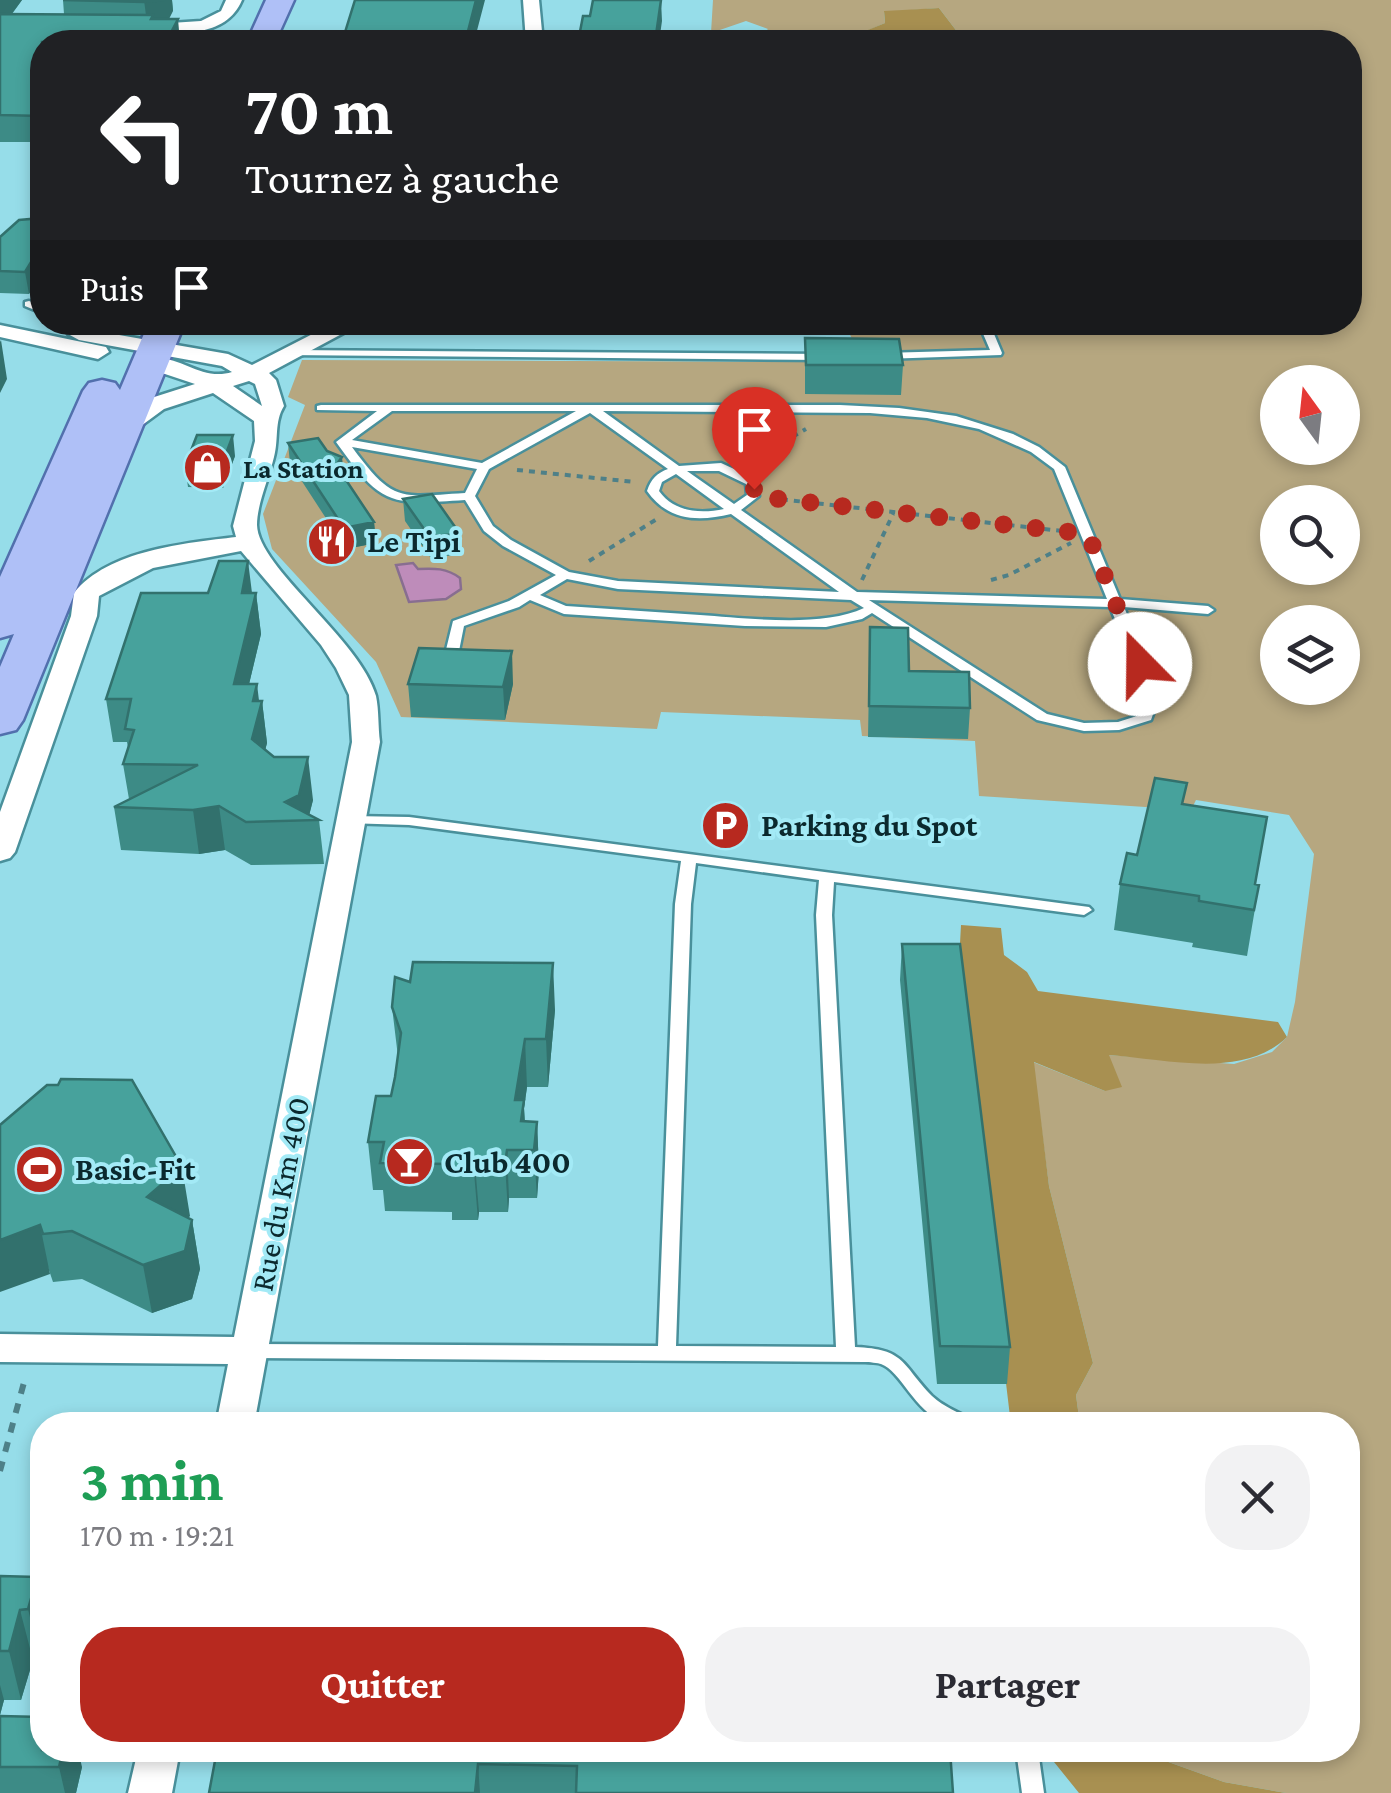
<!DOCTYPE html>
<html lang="fr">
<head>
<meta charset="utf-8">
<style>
  body { margin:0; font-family:"Crimson Pro",serif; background:#f2f2f3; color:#2b2b33; height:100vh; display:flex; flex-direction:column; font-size:38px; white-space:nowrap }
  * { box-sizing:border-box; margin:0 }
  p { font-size:32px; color:#7c7c81 }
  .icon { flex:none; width:55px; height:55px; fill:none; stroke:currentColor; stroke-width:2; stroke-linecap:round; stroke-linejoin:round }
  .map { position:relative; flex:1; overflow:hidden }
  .details { position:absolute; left:30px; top:1412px; width:1330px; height:350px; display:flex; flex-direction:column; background:#fff; border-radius:40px; box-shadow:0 5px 15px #0003 }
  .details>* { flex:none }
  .top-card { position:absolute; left:30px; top:30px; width:1332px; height:305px; border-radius:40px; box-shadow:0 5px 15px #0003; background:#202124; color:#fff; overflow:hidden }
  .needle { width:65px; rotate:345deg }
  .controls { position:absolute; left:1260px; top:365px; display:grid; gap:20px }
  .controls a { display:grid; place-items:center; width:100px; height:100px; border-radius:50%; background:#fff; box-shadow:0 5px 15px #0003; font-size:50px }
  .pin { position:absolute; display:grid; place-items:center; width:85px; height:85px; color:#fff; margin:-102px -42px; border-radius:50% 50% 50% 0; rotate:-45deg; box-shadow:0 0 10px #0007 }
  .pin .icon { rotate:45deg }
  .me { position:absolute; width:110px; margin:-55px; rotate:338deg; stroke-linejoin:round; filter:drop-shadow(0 0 8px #0008) }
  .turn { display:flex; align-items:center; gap:35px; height:210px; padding:0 50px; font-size:45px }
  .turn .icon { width:130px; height:130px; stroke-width:2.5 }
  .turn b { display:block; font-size:70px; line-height:85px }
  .then { display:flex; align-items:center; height:95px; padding:0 50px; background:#0003; gap:20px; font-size:38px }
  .round { display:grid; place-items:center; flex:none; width:105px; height:105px; border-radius:40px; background:#f2f2f3 }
  .summary { display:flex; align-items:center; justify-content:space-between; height:170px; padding:0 50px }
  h1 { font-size:60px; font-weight:700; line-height:75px; color:#1e9e55 }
  .button { display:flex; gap:20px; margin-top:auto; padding:20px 50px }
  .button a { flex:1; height:115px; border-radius:40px; background:#b7291f; color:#fff; font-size:40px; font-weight:700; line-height:115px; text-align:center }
  .button a+a { background:#f2f2f3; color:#2b2b33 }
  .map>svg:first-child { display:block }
</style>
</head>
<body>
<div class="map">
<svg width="1391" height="1793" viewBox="0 0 1391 1793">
  <rect width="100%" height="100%" fill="#96dde9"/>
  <path fill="#b6a780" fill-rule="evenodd" d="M713,0H1391V1793H1286L1224,1782L1135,1750H1348V1425H1080L1076,1395L1093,1363L1049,1186L1033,1062L1105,1091L1108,1055L1234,1064L1272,1052L1287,1037L1295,1002L1314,854L1289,815L1196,800L1191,810L979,796L975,741L862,736L860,720L661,712L657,729L401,717L376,662L272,549L263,514L305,405L288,397L302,360L862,362L845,323L1350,322V42H965L939,8L884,12L885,23L864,32L808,35L823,42H754L768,29L746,21L711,33ZM1278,382H1342V448H1278ZM1278,502H1342V568H1278ZM1278,622H1342V688H1278Z"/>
  <path fill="#a89051" d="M939,8L965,42H823L805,34L863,32L885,23L884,11Z
    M961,925L1001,928L1004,955L1027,972L1038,991L1278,1022L1287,1037C1243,1080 1166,1059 1109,1055L1122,1087L1105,1091L1034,1062L1049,1186L1093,1363L1076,1395L1080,1425H1011L958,980Z
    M1049,1750H1135L1224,1782L1286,1793H1079L1050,1757Z"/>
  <path fill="#be8cba" stroke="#886e90" stroke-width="2.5" d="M413,563L418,569C434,568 447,568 460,578L461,589L446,599L409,602L396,565Z"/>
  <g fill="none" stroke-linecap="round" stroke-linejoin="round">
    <defs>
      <path id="service" d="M29,301L42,306V313L25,306V302Z
        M978,322H989L1002,353L1001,355L883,359L878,356L883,353L990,350Z
        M289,350L825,354L830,357L825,360L285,355V351Z
        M321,405H840L899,408L956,416L1013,434L1039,447L1065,467L1120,599L1208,606L1214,610L1208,614L1124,607L1160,694L1151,720L1119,730L1084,731L1037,720L872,613L862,619L826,627L745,626L564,614L530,600L519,607L464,626L456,666L449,670L442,666L453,621L509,601L556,575L503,546L484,531L465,500C388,505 382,506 336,442L377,411L317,410V406ZM392,411H576L482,463L352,440ZM603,411L870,413L927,418L979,429L1031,452L1054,469L1107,599L857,592L741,510L759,496L756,479L721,463L679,466ZM590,413L668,469C657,473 651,479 647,491C668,521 698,522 731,514L839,592L618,581L569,572L511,540L493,526L475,496L489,469ZM352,447L477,469L465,493C399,497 393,503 352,447ZM687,471H719L746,484L747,495L734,504ZM676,474L724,509C700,514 674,512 659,491L662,482ZM567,579L618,589L851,600L864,608C822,628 746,618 700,615C655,612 611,609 566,606L540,595ZM869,600L1110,607L1146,694L1140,715L1118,722L1084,723L1047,714Z
        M351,816L409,817L1089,907L1092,910L1084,915L834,882L832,915L855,1347C906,1349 901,1364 932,1396C944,1407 959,1413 974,1420L977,1425C966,1425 954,1427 945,1423C914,1411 901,1371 881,1364C879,1363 868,1362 865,1362L250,1358L243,1356L241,1351L243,1346L250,1344L658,1346L675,904L681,861L409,825L346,823L344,820L346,817ZM696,863L819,880L816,915L836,1347L676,1346L691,904Z
        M1016,1750H1038L1044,1793H1022Z"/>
      <path id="minor" d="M226,0H242C226,39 176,33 140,35L132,30L140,25L201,21L221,11Z
        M523,0H539L543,42H526Z
        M336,322H364L269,373L276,380L284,406C274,422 279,439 274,457C269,478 257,504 257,525C258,568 360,639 376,696C379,710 378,727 380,742L254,1425H216L228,1364L0,1362V1334L234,1337L352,742L349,695L336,668L321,645L241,551L153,568L99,596L97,616L15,852L10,858L0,861V812L71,616L74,593C108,550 186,543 236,537L233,526L255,441L254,421L213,393L164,409L130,434H114L111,429L114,424L148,399L195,384L150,369L147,364L150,359C179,353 201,382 232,372L222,366L79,340L68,334L79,328L228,354L252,365ZM249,381L255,384L262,406L233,386Z
        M0,325L106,347L109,352L98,359L0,337Z
        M138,1750H180L172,1793H128Z"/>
      <path id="primary" d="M266,0H294L275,42H247Z
        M149,322H185L23,720L16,730L0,734V667L14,634L0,638V577L83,391L89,383L102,380L115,383L120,390Z"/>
    </defs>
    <use href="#service" stroke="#49909b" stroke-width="5"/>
    <use href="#minor" stroke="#49909b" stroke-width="5"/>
    <use href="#primary" stroke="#5270ad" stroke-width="5"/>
    <path stroke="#4e8088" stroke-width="4" stroke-dasharray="6 6" stroke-linecap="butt" d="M751,461L806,429
      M517,470L635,482
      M770,498L1062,531
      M589,561L657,519
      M862,580L893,514
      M991,580L1009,575L1071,543"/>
    <path stroke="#4e8088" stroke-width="6" stroke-dasharray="10 10" stroke-linecap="butt" d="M0,1471L26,1375"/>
    <use href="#service" fill="#fff" fill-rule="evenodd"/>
    <use href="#minor" fill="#fff" fill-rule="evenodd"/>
    <use href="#primary" fill="#afc0f7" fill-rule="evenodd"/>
  </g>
  <path fill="#3d8b86" d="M0,0H22L12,14H64L63,0H172L173,11L42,42V142H0Z
    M42,208V272L29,294L0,293V237L19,220L41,218Z
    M496,322H691V332L496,330Z
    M805,338L903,365L901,395L805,394Z
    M288,443L374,522L376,543L346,549L290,463Z
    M235,456L223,488L188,487L185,466Z
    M403,499L460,534L461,555L430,557L405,521Z
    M252,593H256L261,634L249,684L259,701H262L267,743L265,750L313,800L309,815L319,820L324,864L251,865L225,850L199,854L121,850L114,807L129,799L123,764L128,748L127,742H113L106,699Z
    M870,627L909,671L970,708L968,739L868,737Z
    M408,684H513L505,720L411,717Z
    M1184,805L1256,885H1259L1247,956L1192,947L1193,943L1114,930L1120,884L1137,855Z
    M902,944L1010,1347L1007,1384H937L900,980Z
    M410,982L555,1010L548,1087H527L524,1108L525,1121L537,1122L539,1170L537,1198H509L508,1212H479L478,1220H452V1212L385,1211L383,1190H373L368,1142L391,1096L398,1057L392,1007Z
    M0,1125L190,1216L187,1218L192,1220L200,1269L192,1299L152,1313L82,1279L53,1282Z
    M0,1576L37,1577L42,1602V1649L40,1659L33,1660L21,1700H4L0,1715Z
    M0,1716L82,1767L76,1793H0Z
    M217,1750H950L953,1793H209Z"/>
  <path fill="#32716d" d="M0,0H22L7,20L0,21Z
    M144,0H172L173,11L168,21L147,23Z
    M476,0H485L474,42L466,39Z
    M661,0L662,21L659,42H655Z
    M178,19L180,42H166Z
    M42,244V272L29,294L25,272Z
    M1,340L7,379L0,393V342Z
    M233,435L235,456L223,488L221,467Z
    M342,457L344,476L336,465Z
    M374,522L376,543L346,549L344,528Z
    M248,561L253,601L256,593L261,634L239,726L234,684L242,593Z
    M512,651L513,684L505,720L503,687Z
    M257,684L260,709L262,701L267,743L257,782L252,739L253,701Z
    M308,757L313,800L308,820L285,802Z
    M219,806L225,850L199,854L193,810Z
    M553,963L555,1010L548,1087L546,1039Z
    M525,1039L527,1087L524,1108L526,1150L515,1100Z
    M537,1122L539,1170L537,1198L534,1150Z
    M507,1150L509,1198L508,1212L505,1164Z
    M475,1164L479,1212L478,1220L474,1172Z
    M182,1167L190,1216L155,1246L147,1197Z
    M192,1220L200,1269L192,1299L152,1313L143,1265Z
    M40,1225L50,1274L0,1292V1240Z
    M37,1577L42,1602V1649L40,1659L28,1609Z
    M20,1610L33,1660L21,1700L9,1651Z
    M0,1685L4,1700L0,1715Z
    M63,1750H78L82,1767L76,1793H65L59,1767Z
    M478,1764L480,1793H475Z"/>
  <path fill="#47a29c" stroke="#32716d" stroke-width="2.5" d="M63,0H165L144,2Z
    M355,0H476L466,39L488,40L487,42H342Z
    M593,0H661L655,42H578L583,16H590Z
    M0,14L153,15L151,19H178L166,42H42V116L0,115Z
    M42,208V244L25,272L0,271V237L19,220L41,218Z
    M805,338L899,339L903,365H806Z
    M197,435H233L221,467L185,466Z
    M318,438L327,451L342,457L336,465L374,522L344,528L288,443Z
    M432,494L460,534L429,536L403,499Z
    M219,561H248L242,593H256L234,684H257L253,701H262L252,739L274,757H308L299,795L285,802L319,820L246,822L219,806L193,810L114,807L198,765L123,764L134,730L125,729L131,699H106L141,593H208Z
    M870,627L908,628L909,671L969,672L970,708L869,706Z
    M419,648L512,651L503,687L408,684Z
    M1155,778L1187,783L1182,804L1267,817L1255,884L1259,885L1254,910L1199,901V896L1120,884L1127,853L1137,855Z
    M902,944H960L1010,1347L940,1346Z
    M413,962L553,963L546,1039H525L515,1100H524L521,1121L537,1122L534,1150H507L505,1164H475L474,1172H448L449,1164L380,1163L384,1142H368L376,1096H391L395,1077L401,1033L392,1007L395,977L410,982Z
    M61,1079L132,1080L182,1167L147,1197L192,1220L185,1251L143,1265L72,1231L43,1234L40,1225L0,1240V1125L47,1085H58Z
    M0,1576L37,1577L28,1609L20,1610L9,1651H0Z
    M0,1716L42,1717V1750H63L59,1767H0Z
    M217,1750H950L953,1793H576L577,1766L478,1764L475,1793H209Z"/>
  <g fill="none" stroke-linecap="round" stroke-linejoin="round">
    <path stroke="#b7291f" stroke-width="18" stroke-dasharray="0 32.4" d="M754,489L753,496L1088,534L1140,664"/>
  </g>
  <defs>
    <symbol id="shop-disc" viewBox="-11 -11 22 22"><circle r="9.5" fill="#b7291f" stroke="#a3eaf6"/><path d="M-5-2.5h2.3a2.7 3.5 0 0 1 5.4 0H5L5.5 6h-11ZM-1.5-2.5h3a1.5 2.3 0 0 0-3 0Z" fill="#fff"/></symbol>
    <symbol id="restaurant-disc" viewBox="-11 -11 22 22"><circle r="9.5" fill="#b7291f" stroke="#a3eaf6"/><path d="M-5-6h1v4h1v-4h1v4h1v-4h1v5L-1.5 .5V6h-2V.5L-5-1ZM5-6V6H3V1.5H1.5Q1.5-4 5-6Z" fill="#fff"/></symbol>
    <symbol id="parking-disc" viewBox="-11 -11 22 22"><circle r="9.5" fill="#b7291f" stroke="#a3eaf6"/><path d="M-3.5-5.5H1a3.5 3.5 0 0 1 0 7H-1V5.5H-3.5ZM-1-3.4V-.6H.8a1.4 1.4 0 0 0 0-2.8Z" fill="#fff"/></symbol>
    <symbol id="bar-disc" viewBox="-11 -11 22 22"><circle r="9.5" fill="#b7291f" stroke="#a3eaf6"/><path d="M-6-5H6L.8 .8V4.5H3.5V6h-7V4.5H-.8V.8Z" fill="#fff"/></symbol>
    <symbol id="stadium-disc" viewBox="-11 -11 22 22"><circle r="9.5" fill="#b7291f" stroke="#a3eaf6"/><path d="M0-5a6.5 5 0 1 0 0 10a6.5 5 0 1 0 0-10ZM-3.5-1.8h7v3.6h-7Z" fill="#fff"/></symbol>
  </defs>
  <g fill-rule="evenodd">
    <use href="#shop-disc" x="180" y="440" width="55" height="55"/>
    <use href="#restaurant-disc" x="304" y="514" width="55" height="55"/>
    <use href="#parking-disc" x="698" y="798" width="55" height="55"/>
    <use href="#bar-disc" x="382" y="1134" width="55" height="55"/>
    <use href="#stadium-disc" x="12" y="1142" width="55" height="55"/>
  </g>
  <g text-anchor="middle" stroke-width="8" stroke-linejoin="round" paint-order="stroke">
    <g font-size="28" font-weight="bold" fill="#0b292e" stroke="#a3eaf6" text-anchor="start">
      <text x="243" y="478">La Station</text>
    </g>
    <g font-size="32" font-weight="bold" fill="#0b292e" stroke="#a3eaf6" text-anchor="start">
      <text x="367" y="552">Le Tipi</text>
      <text x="761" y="836">Parking du Spot</text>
      <text x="444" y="1173">Club 400</text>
      <text x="75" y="1180">Basic-Fit</text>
    </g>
    <g font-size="32" fill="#0b292e" stroke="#a3eaf6">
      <text transform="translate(280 1194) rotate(-79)" y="11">Rue du Km 400</text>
    </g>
  </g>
</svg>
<div class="controls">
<a><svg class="needle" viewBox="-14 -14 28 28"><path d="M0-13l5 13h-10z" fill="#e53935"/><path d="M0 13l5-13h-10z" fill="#7c7c81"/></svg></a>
<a><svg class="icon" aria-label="search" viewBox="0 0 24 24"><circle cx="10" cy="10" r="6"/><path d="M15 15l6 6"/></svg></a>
<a><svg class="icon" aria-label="layers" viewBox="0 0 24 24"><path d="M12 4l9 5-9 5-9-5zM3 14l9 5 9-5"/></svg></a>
</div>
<div class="pin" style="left:754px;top:489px;background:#d93025"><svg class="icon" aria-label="arrive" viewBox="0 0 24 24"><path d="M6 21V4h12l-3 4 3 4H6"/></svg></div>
<svg class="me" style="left:1140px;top:664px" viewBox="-20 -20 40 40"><circle r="19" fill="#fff"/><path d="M0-13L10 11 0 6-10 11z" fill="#b7291f"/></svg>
<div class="top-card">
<div class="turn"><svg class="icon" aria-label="left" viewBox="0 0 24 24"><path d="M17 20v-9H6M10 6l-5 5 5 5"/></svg><div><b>70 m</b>Tournez à gauche</div></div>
<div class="then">Puis<svg class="icon" aria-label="arrive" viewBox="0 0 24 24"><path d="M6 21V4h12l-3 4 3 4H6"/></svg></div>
</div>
<section class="details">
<div class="summary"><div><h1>3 min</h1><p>170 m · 19:21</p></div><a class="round"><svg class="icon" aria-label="close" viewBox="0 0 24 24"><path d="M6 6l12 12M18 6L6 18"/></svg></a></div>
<div class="button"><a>Quitter</a><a>Partager</a></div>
</section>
</div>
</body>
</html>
